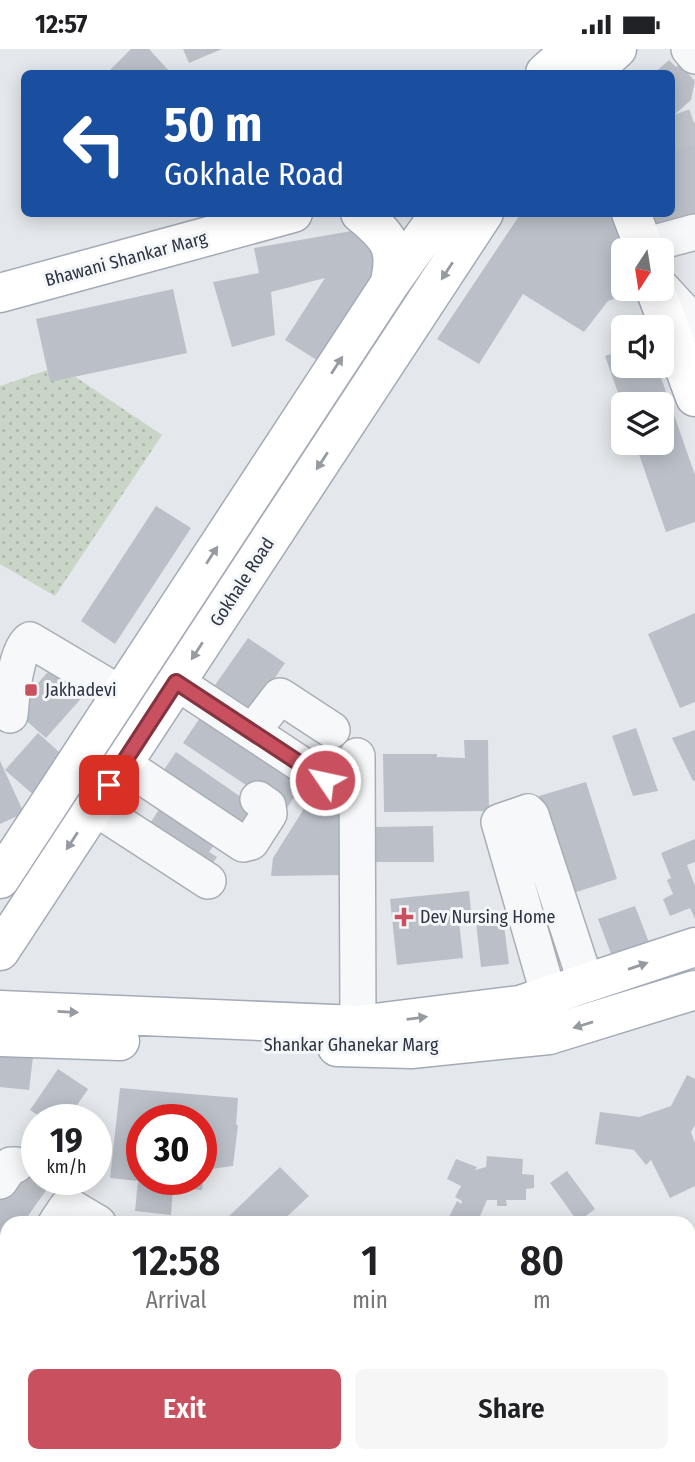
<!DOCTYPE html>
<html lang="en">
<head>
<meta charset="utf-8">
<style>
  body { margin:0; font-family:"Fira Sans Condensed",sans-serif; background:#f6f6f6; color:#202124; height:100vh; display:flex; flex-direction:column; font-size:26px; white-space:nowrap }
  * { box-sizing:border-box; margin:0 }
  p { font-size:23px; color:#757577 }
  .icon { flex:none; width:38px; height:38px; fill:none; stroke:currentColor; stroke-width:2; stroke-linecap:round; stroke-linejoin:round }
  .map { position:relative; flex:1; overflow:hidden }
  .panel { position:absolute; left:0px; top:1167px; width:696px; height:247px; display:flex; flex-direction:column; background:#fff; border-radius:21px 21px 0 0; box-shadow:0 4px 18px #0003 }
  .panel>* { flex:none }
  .guide { position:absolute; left:21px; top:21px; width:654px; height:147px; border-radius:10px; box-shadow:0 4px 18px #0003; background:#1a4fa0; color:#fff; overflow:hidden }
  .needle { width:46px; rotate:192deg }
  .buttons { position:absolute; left:611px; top:189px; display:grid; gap:14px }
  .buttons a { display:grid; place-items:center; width:63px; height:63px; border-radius:10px; background:#fff; box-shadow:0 4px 18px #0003; font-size:35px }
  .speed { position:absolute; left:21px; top:1055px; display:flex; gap:14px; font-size:35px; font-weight:700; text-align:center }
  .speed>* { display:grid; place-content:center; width:91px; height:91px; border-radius:50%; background:#fff; box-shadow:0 4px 18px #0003; line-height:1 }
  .speed small { font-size:18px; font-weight:400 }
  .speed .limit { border:10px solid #d22; background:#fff; color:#111 }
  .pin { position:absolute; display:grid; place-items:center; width:60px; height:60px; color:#fff; margin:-30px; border-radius:14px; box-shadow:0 4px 10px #0006 }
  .me { position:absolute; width:77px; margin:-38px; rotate:304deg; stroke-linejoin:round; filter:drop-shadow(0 0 5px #0008) }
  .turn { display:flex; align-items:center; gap:24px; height:147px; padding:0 28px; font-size:32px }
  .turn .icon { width:91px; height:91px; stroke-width:2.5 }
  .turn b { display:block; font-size:49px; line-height:60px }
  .eta { display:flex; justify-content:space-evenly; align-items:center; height:119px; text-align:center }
  .eta b { font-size:42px; font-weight:600; line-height:49px }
  .button { display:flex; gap:14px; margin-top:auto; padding:14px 28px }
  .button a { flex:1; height:80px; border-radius:10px; background:#c9505f; color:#fff; font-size:28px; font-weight:600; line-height:80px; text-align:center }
  .button a+a { background:#f6f6f6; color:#202124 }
  .status { display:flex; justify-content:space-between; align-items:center; height:49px; padding:0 35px; background:#fff; direction:ltr }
  .status svg { height:19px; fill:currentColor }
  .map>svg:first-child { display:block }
</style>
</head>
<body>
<div class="status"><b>12:57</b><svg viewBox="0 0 49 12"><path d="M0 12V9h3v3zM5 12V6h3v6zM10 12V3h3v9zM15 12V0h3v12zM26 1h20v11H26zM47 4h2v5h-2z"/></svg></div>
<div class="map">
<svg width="695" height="1413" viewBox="0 0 695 1413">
  <defs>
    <pattern id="park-dots" width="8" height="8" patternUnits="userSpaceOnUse" patternTransform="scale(1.75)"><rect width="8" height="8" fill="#c9d5c6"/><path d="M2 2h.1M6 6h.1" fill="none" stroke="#adb7ab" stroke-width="1.8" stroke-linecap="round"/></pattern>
  </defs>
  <rect width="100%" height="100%" fill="#e4e7eb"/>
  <path fill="url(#park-dots)" d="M59,317L162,386L55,547L0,515V337Z
    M0,1237L7,1242V1305L0,1286Z"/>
  <path fill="#bbc0c8" d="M131,0H149L171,24H107Z
    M183,0H222L189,14Z
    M669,11L676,18L679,15L695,32L691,51L674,66L672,24H654Z
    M695,73V172L658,183L652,164H672V80Z
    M521,164H611L626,201H623V240H641L608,252L584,283L523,245L479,315L437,290Z
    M369,179L390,204L323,315L285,291L325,229L271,243L275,286L232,298L213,233L259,224L254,199Z
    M173,240L187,304L50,333L36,270Z
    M623,301V317H657L695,426V473L666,483L635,394H662V355H622L605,307Z
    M156,457L191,479L115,595L81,572Z
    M695,564V653L680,659L648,585Z
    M248,589L285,614L246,671L208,646Z
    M54,616L86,644L46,689L14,661Z
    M208,657L310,724L285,762L183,694Z
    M636,679L658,742L633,747L612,687Z
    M695,681V731L693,732L672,689Z
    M38,684L68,711L36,748L5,721Z
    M464,691H488L489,762L384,763L383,705H437V708L465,709Z
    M176,703L261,762L244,787L159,728Z
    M0,712L24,764L0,775Z
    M586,733L617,830L570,845L539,747Z
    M315,742L340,745L341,826L271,827L273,809Z
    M160,759L214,796L209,803L217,808L206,824L145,782Z
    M433,777L434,813H374V778Z
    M695,790V813L687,816L695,837V870L690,859L670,867L663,850L673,845L667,831L671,829L661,804Z
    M469,842L471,862L458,863L463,909L397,916L390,850Z
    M635,857L650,896L613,910L598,870Z
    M503,869L509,915L481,918L476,873Z
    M0,1004L33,1008L29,1041L0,1038Z
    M58,1020L88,1040L67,1071H45L30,1061Z
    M687,1026L695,1030V1076L691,1083L695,1094V1137L670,1149L651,1111L646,1116L634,1101L595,1095L600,1063L639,1068L671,1057Z
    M120,1039L238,1049L236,1076H238L233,1117L204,1121L201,1129V1071H142V1130H203L202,1141L173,1139L171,1166L135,1162L138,1132L110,1129Z
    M26,1107L37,1115V1130H54L23,1174H7V1193L0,1188V1144Z
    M487,1107L523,1110L522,1125L534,1126V1139L526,1140V1151H506L507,1157H497V1151H487L477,1174H446L457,1152L461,1155L462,1152L455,1148L461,1137L447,1130L456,1110L477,1118L475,1121L486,1118Z
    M280,1118L309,1147L280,1174H222Z
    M567,1122L595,1160L578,1173L550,1134Z
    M690,1286L695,1296V1305L690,1308Z
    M115,1407H188L179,1413H107Z
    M326,1407H397L395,1413H339Z"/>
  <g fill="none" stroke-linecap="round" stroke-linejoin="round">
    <path stroke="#bfc3c9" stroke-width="35" stroke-dasharray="35 18" stroke-linecap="butt" d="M672,85L695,77
      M16,1116L37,1130"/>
    <defs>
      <path id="minor" d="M689,0L695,7
        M644,197L695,183
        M662,239L695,275
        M176,633L325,731
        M10,666C11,650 16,599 30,591L121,645
        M253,682L280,647L332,681
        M357,707L358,976
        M123,715L243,795L251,793L269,765L268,757L258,750
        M94,758L208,832
        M549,947L499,773L528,763L531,766L586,934
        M0,1132L11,1116H16
        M56,1174L66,1159L71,1158L98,1174
        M0,1216L7,1207
        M0,1357L7,1375
        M19,1407L21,1413
        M215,1407L221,1413
        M299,1407L307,1413
        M589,1407V1413
        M515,1413L519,1407
        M693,1413L695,1344"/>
      <path id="major" d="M545,24L572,0
        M590,24L617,0
        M360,164C388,187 399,198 389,236
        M631,164L645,201
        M655,240L695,348
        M0,244L293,164
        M0,830L389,236L440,164
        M0,902L484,164
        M0,961L358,976L520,956L695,898
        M0,988L120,992
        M337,998L411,1000L549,986L695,941"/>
    </defs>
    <use href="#minor" stroke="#a9aeb5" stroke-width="38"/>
    <use href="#major" stroke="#a4abb7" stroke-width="41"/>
    <use href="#minor" stroke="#f7f8fa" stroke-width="35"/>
    <use href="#major" stroke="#fff" stroke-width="38"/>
  </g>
  <defs><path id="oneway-solid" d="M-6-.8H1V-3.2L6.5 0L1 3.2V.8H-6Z" transform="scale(1.75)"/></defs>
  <g fill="#969aa1">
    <use href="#oneway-solid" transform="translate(447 222) rotate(123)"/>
    <use href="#oneway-solid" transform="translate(337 316) rotate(-57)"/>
    <use href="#oneway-solid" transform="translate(322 412) rotate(123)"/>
    <use href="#oneway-solid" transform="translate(212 506) rotate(-57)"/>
    <use href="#oneway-solid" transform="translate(197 602) rotate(123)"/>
    <use href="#oneway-solid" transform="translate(72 792) rotate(123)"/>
    <use href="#oneway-solid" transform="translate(638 917) rotate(-19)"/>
    <use href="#oneway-solid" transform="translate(68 963) rotate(3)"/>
    <use href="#oneway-solid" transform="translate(417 969) rotate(-7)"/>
    <use href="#oneway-solid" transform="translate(583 976) rotate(163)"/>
  </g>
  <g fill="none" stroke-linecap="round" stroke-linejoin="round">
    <defs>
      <path id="route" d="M109,736L176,633L325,731"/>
    </defs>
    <use href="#route" stroke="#83343e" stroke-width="18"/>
    <use href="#route" stroke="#c9505f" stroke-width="12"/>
  </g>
  <g fill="#c9505f" stroke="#f4f6f8" stroke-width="2.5">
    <rect x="24" y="634" width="14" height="14" rx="3.5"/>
    <path d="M400.5 857.5h7v7h7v7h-7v7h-7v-7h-7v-7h7z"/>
  </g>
  <g text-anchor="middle" stroke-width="6" stroke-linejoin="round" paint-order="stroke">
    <g font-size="18" fill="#2c3443" stroke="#f4f6f8">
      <text transform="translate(126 210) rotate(-15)" y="6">Bhawani Shankar Marg</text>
      <text transform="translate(242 533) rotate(-57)" y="6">Gokhale Road</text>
      <text x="351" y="1002">Shankar Ghanekar Marg</text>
    </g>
    <g font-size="18" fill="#2c3443" stroke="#f4f6f8" text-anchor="start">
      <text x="45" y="647">Jakhadevi</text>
      <text x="420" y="874">Dev Nursing Home</text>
    </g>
  </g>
</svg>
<div class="buttons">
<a><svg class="needle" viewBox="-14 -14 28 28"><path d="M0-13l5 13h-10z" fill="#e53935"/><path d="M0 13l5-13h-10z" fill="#757577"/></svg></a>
<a><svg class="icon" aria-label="sound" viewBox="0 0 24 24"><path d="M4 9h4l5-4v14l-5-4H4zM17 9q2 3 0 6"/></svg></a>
<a><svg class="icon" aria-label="layers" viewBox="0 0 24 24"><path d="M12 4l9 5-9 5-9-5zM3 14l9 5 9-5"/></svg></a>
</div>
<div class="speed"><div>19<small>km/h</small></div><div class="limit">30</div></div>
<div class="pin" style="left:109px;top:736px;background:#d93025"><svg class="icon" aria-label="arrive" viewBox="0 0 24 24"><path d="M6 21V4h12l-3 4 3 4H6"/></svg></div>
<svg class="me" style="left:325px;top:731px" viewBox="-20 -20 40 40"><circle r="17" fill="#c9505f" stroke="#fff" stroke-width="3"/><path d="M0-11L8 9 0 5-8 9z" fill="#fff"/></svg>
<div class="guide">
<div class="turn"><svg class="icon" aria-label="left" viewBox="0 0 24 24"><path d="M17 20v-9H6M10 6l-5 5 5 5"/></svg><div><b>50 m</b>Gokhale Road</div></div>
</div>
<section class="panel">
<div class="eta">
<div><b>12:58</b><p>Arrival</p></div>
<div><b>1</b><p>min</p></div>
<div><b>80</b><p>m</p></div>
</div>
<div class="button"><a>Exit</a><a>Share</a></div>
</section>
</div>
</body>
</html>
